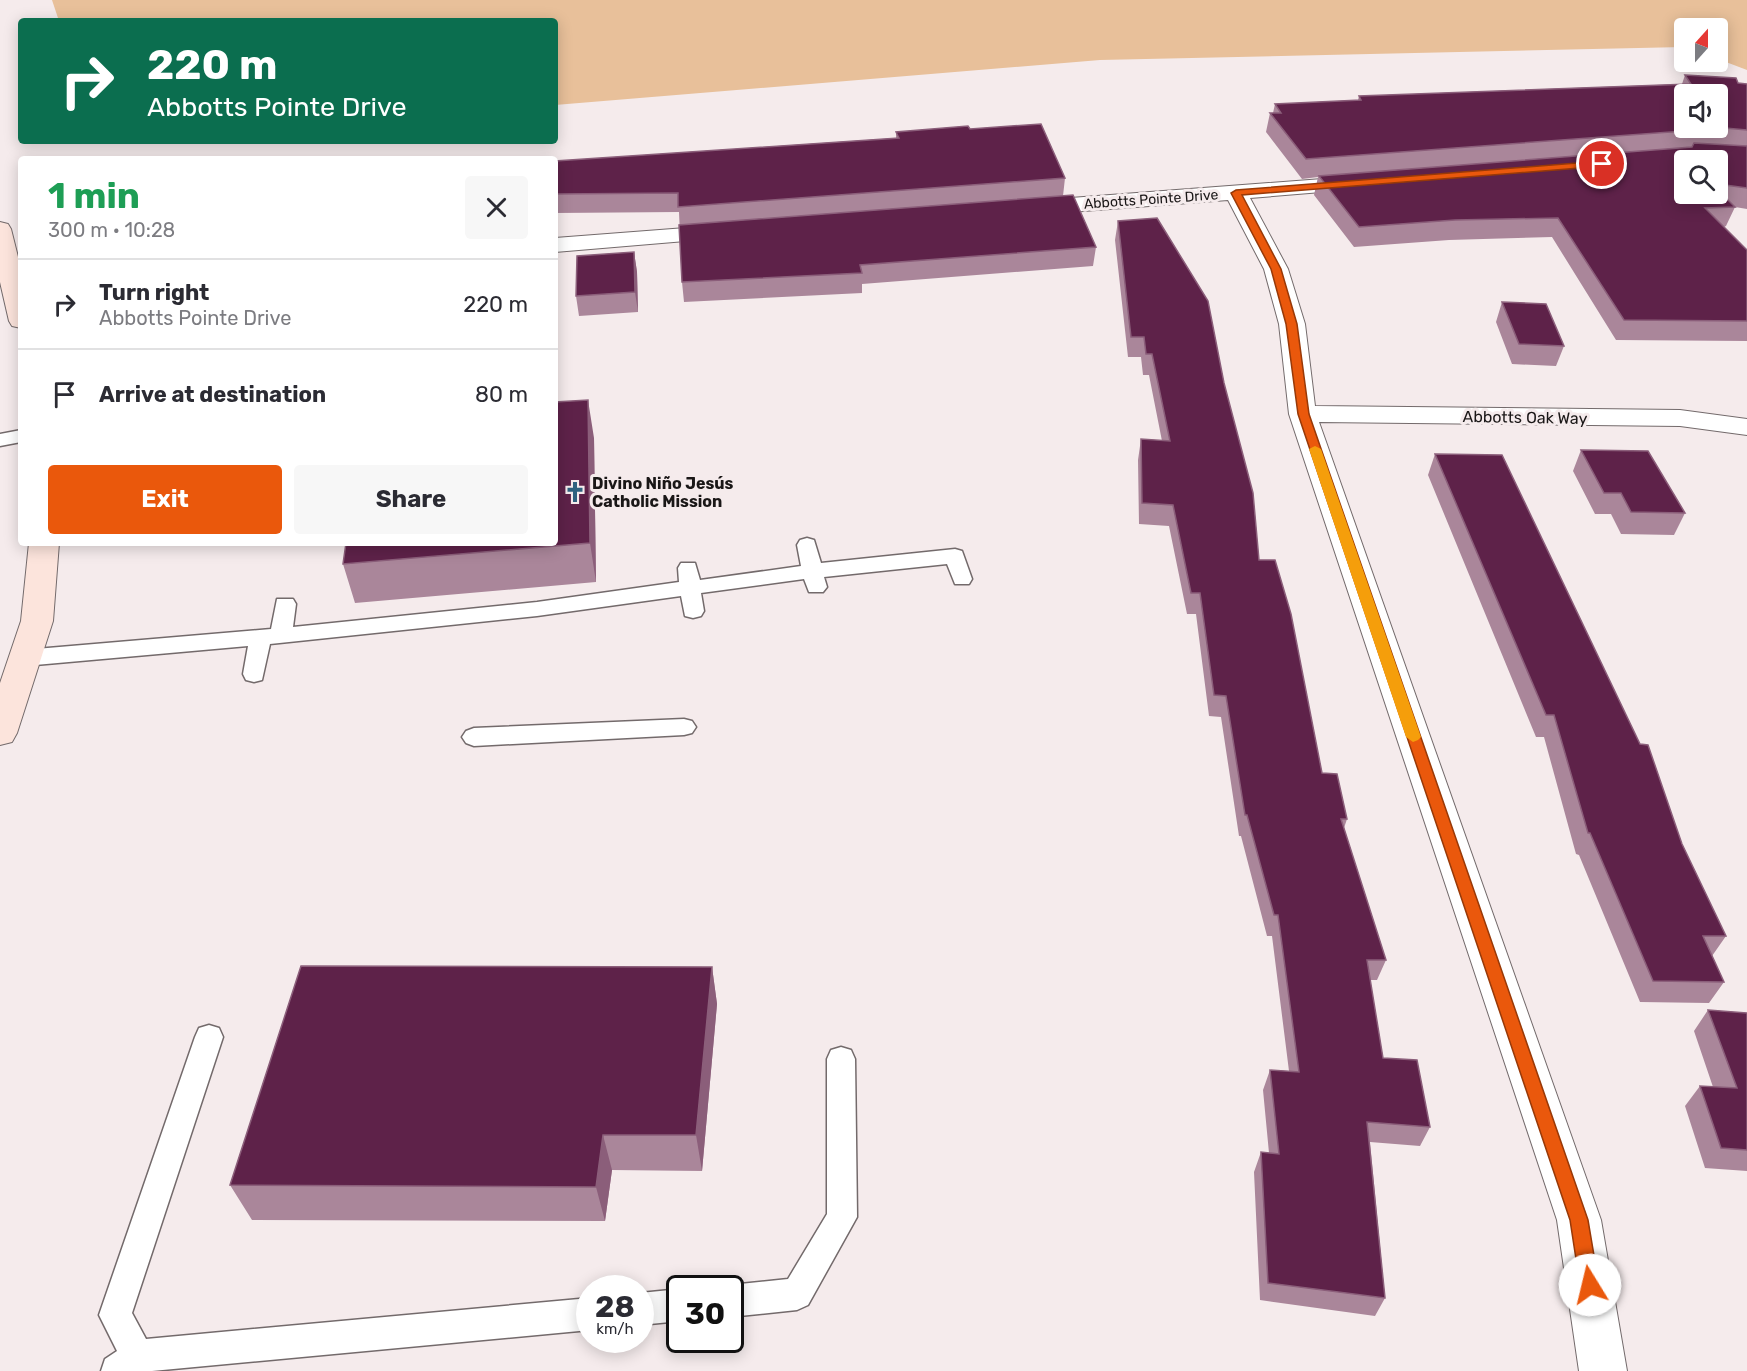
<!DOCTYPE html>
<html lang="en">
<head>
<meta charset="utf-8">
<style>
  body { margin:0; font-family:Rubik,sans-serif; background:#f7f7f7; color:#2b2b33; height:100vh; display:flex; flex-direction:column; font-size:22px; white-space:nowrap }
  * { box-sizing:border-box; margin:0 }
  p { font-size:20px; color:#7c7c81 }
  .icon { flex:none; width:33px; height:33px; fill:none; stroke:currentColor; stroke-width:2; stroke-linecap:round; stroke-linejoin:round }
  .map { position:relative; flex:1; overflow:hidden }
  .drawer { position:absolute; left:18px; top:156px; width:540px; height:390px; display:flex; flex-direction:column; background:#fff; border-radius:6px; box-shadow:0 3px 15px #0003 }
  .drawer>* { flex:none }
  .banner { position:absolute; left:18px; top:18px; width:540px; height:126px; border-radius:6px; box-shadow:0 3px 15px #0003; background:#0b6e4f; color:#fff; overflow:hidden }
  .needle { width:39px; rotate:21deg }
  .controls { position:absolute; left:1674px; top:18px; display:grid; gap:12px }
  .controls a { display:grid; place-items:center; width:54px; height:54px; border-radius:6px; background:#fff; box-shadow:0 3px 15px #0003; font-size:30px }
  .speed { position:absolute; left:576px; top:1275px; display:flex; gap:12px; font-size:30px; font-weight:700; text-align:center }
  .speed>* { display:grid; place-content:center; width:78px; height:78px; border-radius:50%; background:#fff; box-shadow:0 3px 15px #0003; line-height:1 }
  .speed small { font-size:15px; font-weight:400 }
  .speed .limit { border:3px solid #111; border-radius:9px; background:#fff; color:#111 }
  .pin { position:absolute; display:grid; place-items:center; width:51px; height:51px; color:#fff; margin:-26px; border:3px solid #fff; border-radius:50%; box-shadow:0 2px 6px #0007 }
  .me { position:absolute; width:66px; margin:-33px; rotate:351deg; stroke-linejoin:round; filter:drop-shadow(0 0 4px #0008) }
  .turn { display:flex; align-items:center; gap:21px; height:126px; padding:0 30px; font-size:27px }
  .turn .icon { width:78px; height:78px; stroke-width:2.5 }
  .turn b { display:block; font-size:42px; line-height:51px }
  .round { display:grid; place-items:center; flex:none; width:63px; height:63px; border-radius:6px; background:#f7f7f7 }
  .summary { display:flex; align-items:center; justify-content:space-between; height:102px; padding:0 30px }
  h1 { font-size:36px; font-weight:700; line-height:45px; color:#1e9e55 }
  .action { display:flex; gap:12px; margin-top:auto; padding:12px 30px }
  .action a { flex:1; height:69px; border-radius:6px; background:#ea580c; color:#fff; font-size:24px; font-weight:700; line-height:69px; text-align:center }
  .action a+a { background:#f7f7f7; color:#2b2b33 }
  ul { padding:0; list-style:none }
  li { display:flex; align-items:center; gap:18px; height:90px; padding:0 30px; border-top:2px solid #e1e1e2 }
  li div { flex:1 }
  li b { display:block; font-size:22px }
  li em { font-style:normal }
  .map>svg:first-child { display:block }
</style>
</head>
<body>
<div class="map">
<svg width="1747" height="1371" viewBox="0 0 1747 1371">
  <rect width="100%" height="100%" fill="#f5ebec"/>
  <path fill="#e8c09a" d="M52,0H1747V70L1718,59V28H1684V47L1100,60L555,105V21H59Z"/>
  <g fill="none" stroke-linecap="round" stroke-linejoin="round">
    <defs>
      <path id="lane" d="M21,430V442L0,446V434Z
        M807,538L814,540L821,563L955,549L962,551L972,579L969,584H955L947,564L824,577L827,587L823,592H809L804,579L701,593L704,611L701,616L693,618L685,616L681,596L537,616L270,644L262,680L254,682L246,680L243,674L248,646L24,666L16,663L13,658L16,653L24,650L271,629L277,599H293L296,604L293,627L537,602L679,582L678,568L681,563H695L700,580L801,566L797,545L800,540Z
        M684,719L692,721L696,727L692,733L684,735L474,746L466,743L462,737L466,731L474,728Z
        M209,1025L219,1028L223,1037L132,1313L146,1339L590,1298V1330L152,1371H101L105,1359L117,1351L99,1315L195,1037L199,1028Z
        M841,1047L851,1050L855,1059L857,1217L808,1305L797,1310L730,1317V1288H722L730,1285L788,1279L827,1214V1059L831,1050Z
        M680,1289V1321L640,1325V1293Z"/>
      <path id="street" d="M1362,176L1370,178L1373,183L1370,188L1250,198L1288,269L1305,324L1315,406L1680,410L1747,419V435L1680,426L1319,422L1601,1220L1627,1371H1579L1557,1220L1289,414L1279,324L1264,269L1228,200L1031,215L1023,213L1020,208L1023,203L1031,201Z
        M725,225L733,227L737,232L733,237L555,252V238Z"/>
      <path id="secondary" d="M0,222L8,224L11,229L21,269V328L12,326L9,321L0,282Z
        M29,543H59L53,621L17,733L12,742L0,745V683L21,621Z"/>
    </defs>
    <use href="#lane" stroke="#736a6b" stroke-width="3"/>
    <use href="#street" stroke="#736a6b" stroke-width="2"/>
    <use href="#secondary" stroke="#736a6b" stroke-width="2"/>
    <use href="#lane" fill="#fff" fill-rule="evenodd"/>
    <use href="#street" fill="#fff" fill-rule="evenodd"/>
    <use href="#secondary" fill="#fce4dc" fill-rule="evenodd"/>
  </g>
  <path fill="#aa869a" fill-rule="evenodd" d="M1685,75L1747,84V209L1735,207L1726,226L1724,227L1747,250V341L1616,340L1552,237L1449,240L1354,247L1314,195L1318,177L1302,179L1266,132L1270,113H1273L1275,104L1358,100L1359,96L1682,84ZM1718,160V194H1684Z
    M970,129L1065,178L1063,196L1096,247L1093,266L862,284V293L684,302L682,282L679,212L555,213V161L896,138V132Z
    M1118,221L1259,560L1322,773L1347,819L1344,828L1386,960L1377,980H1370L1383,1058L1430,1127L1420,1146L1370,1142L1385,1298L1375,1316L1260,1300L1254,1172L1261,1152L1269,1153L1263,1090L1270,1070L1289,1071L1272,936H1267L1241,836H1239L1221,717L1209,716L1196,614H1187L1169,526L1139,524L1138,460L1141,439L1162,441L1149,375H1143L1141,357H1128L1115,240Z
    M634,252L637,272L638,312L579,316L576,296Z
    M1502,302L1564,346L1556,366L1512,364L1496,322Z
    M594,438L596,582L355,603L343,564Z
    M1581,450L1685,513L1674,535L1621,534L1611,514H1595L1573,471Z
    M1435,454L1682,844L1726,936L1712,956L1724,982L1709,1003L1640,1002L1579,855L1576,854L1544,737H1536L1428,475Z
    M712,967L717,1004L702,1171L612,1170L605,1221L252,1220L230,1185Z
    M1708,1010L1747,1013V1171L1705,1168L1685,1106L1700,1086L1713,1087L1694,1031Z"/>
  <path fill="#8b5e7a" d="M634,252L637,272L638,312L635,292Z
    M588,400L594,438L596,582L590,543Z
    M712,967L717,1004L702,1171L696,1135Z
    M603,1135L612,1170L605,1221L596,1187Z"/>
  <path fill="#5e2249" stroke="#8b5e7a" stroke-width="1.5" fill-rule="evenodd" d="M1685,75L1736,78L1738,83L1747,84V130L1725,128L1306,159L1270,113H1281L1275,104L1361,100L1359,96L1691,84ZM1684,94H1718V128H1684Z
    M1041,124L1065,178L678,207V193L555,194V161L899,138L896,132L968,126L970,129Z
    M1694,143L1747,146V188L1718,184V160H1684V194H1718V190L1735,207L1705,208L1747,250V321L1624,320L1558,218L1455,220L1359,227L1319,176L1692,147Z
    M1073,195L1096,247L860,265L862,273L682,282L679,225Z
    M1157,218L1208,301L1224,383L1253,493L1259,560H1275L1291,614L1322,773L1337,774L1347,819H1341L1386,960H1367L1383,1058L1417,1060L1430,1127L1367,1122L1385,1298L1268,1283L1261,1152L1279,1154L1270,1070L1299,1072L1278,915H1274L1247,815H1245L1226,696L1214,695L1200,593H1191L1173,505L1142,503L1141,439L1170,441L1152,354H1146L1144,337H1131L1118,221Z
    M634,252L635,292L576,296L577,256Z
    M1502,302L1546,304L1564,346L1519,344Z
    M588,400L590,543L343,564L346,543H555V402Z
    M1581,450L1648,451L1685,513L1631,512L1621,493H1604Z
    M1435,454L1502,455L1640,744L1648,745L1682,844L1726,936H1703L1724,982L1653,981L1590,833H1588L1554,715H1546Z
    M301,966L712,967L696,1135H603L596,1187L230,1185Z
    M1708,1010L1747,1013V1150L1721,1148L1700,1086L1737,1088Z"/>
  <path fill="#ea580c" stroke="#983908" stroke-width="1.5" d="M1602,161L1605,162V166L1242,195L1281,269L1297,324L1309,414L1588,1220L1599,1285L1596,1291L1590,1294L1583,1291L1580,1285L1570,1220L1298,414L1286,324L1271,269L1231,193L1236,190Z"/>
  <path fill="#f59e0b" d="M1315,446L1321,449L1421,737L1418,740L1413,742L1406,737L1309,449Z"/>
  <defs>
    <symbol id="church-bare" viewBox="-9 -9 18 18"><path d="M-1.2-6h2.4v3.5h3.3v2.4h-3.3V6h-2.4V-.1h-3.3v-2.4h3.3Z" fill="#2f627f" stroke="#f5ebec" stroke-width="2.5" paint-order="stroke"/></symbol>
  </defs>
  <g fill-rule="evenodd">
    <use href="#church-bare" x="560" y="477" width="30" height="30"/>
  </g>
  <g text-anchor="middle" stroke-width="6" stroke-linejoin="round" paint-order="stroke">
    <g font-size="14" fill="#1a1717" stroke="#f5ebec">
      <text transform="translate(1151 199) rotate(-4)" y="5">Abbotts Pointe Drive</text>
    </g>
    <g font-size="16" fill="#1a1717" stroke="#f5ebec">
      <text transform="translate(1525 417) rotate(1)" y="6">Abbotts Oak Way</text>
    </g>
    <g font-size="16" font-weight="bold" fill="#1a1717" stroke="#f5ebec" text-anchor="start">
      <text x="592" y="489">Divino Niño Jesús<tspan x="592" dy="18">Catholic Mission</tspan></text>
    </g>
  </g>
</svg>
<div class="controls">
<a><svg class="needle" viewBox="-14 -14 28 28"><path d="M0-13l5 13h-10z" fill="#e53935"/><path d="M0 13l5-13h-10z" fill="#7c7c81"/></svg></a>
<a><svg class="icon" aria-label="sound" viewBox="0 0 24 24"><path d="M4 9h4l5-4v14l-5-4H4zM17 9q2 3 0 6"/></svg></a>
<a><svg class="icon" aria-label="search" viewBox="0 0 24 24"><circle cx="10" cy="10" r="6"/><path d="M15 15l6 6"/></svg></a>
</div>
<div class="speed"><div>28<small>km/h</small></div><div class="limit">30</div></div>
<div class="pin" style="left:1602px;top:164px;background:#d93025"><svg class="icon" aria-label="arrive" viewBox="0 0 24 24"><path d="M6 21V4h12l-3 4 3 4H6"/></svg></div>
<svg class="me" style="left:1590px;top:1285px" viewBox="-20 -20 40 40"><circle r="19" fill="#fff"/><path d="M0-13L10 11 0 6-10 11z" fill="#ea580c"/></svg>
<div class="banner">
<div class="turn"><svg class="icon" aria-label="right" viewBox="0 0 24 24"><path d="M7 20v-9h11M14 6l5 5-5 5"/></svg><div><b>220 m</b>Abbotts Pointe Drive</div></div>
</div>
<section class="drawer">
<div class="summary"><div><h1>1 min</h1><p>300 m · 10:28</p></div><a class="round"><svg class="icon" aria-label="close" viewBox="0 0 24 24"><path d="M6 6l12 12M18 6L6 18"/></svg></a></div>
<ul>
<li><svg class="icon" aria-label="right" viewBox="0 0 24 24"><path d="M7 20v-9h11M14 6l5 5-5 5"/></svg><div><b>Turn right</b><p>Abbotts Pointe Drive</p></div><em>220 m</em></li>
<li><svg class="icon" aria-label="arrive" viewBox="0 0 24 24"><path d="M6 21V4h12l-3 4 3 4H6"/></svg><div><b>Arrive at destination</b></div><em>80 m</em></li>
</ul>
<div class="action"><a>Exit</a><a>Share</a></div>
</section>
</div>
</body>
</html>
